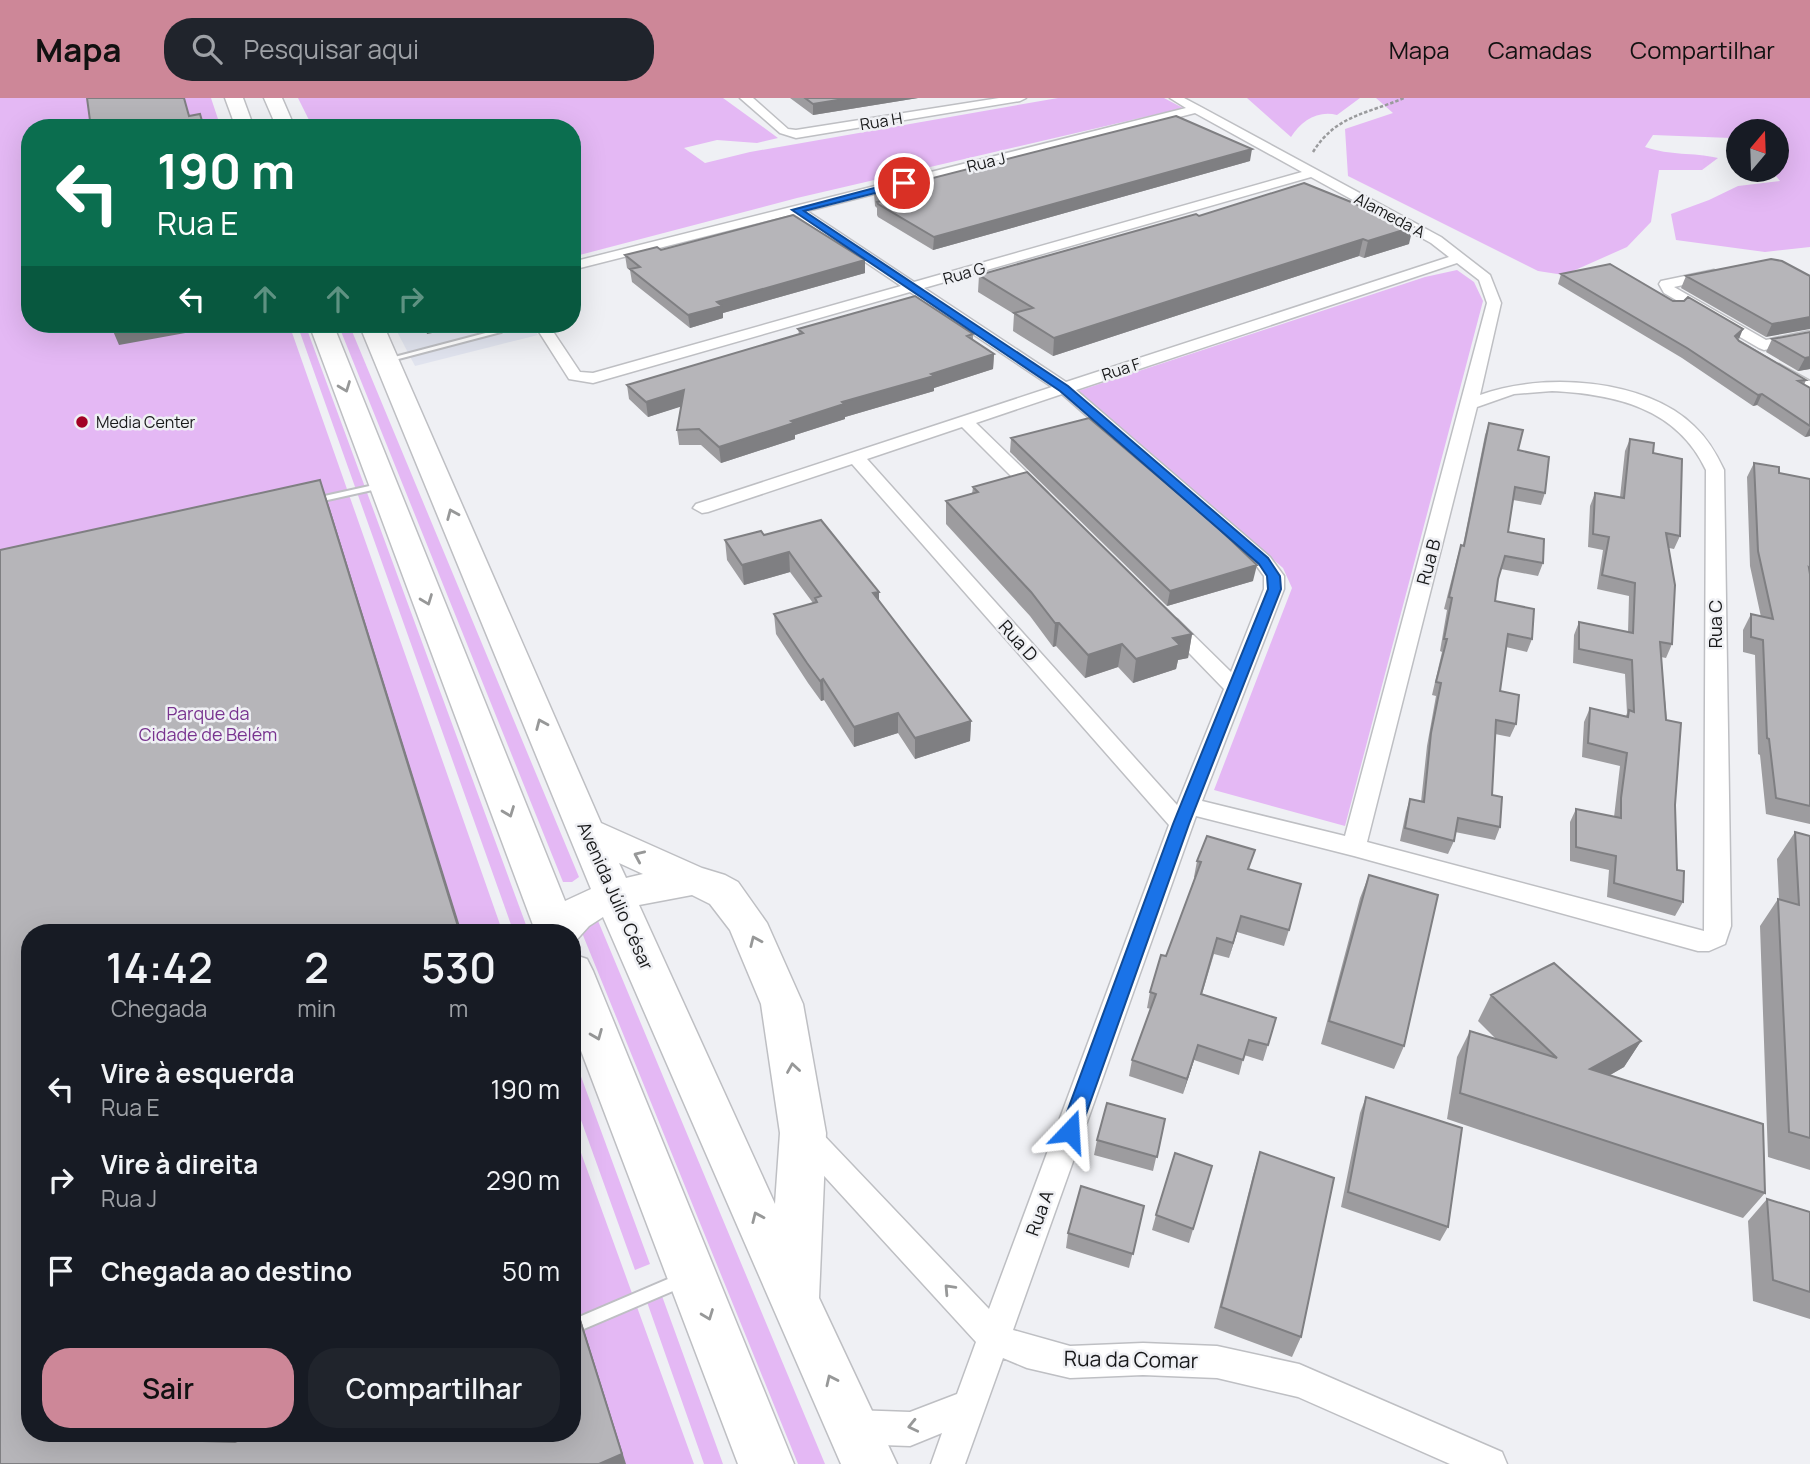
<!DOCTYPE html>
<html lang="pt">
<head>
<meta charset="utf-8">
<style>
  body { margin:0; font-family:Manrope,sans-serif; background:#20242c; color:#f1f3f6; height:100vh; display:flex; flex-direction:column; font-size:26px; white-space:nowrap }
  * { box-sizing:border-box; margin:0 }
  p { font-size:23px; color:#9ea1a6 }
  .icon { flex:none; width:38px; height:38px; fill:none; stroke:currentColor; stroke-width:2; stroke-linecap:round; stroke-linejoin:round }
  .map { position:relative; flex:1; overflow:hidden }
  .side { position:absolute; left:21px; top:826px; width:560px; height:518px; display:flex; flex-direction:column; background:#171b24; border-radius:28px; box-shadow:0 7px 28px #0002 }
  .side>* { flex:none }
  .hud { position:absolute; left:21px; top:21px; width:560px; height:214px; border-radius:28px; box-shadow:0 7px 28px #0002; background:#0b6e4f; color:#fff; overflow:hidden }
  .needle { width:46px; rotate:19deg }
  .tools { position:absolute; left:1726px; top:21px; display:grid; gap:14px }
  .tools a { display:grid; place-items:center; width:63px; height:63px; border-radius:50%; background:#171b24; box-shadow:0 7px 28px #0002; font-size:35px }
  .pin { position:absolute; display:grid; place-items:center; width:60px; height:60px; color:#fff; margin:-30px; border:4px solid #fff; border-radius:50%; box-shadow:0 2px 7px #0007 }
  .me { position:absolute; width:77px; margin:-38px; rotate:20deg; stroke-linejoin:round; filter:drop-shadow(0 0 5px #0008) }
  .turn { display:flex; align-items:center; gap:24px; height:147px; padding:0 21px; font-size:32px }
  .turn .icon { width:91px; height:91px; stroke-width:2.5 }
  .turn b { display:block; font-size:49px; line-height:60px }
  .lanes { display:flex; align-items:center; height:66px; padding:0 21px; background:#0003; justify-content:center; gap:35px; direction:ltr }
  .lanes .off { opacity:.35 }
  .eta { display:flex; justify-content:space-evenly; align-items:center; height:119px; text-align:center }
  .eta b { font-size:42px; font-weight:600; line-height:49px }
  .button { display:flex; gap:14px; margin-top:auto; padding:14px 21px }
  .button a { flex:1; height:80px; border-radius:28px; background:#cd8798; color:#111; font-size:28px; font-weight:600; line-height:80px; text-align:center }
  .button a+a { background:#20242c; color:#f1f3f6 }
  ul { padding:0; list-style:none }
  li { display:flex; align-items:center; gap:21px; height:91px; padding:0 21px }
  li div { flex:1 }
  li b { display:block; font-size:26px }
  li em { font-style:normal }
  header { display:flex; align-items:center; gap:42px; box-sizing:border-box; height:98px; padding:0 35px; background:#cd8798; color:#111 }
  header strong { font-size:33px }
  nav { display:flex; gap:38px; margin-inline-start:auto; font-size:24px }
  .search { width:490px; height:63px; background:#20242c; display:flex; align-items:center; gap:18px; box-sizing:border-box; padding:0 24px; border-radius:28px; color:#9ea1a6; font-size:26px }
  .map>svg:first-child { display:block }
</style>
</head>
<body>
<header>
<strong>Mapa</strong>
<div class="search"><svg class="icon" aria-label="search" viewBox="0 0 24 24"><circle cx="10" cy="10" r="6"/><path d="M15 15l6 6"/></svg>Pesquisar aqui</div>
<nav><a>Mapa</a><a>Camadas</a><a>Compartilhar</a></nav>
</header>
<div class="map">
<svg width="1810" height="1366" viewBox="0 0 1810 1366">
  <rect width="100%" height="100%" fill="#eff0f4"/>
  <path fill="#e1e4ef" d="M393,226H531L538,237L415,268Z"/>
  <path fill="#e4b8f4" d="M0,0H211L221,30H30V226H289L503,835H30V1335H572V1030L694,1366H0Z
    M298,0H723L778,40L757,45L717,42L684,50L705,65L750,54L1058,0H1164L1183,10L797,100L572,159V30H313Z
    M1247,0H1360L1337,17C1318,12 1301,23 1291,39Z
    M1376,0H1810V149L1765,154L1676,142L1671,116L1709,102L1738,88L1780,83L1771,72H1776V33H1738V44L1731,40L1653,37L1645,49C1671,58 1692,54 1718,60L1702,72H1659L1651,124L1627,149L1564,177L1538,173L1348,78L1345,31L1393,15Z
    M1457,172L1474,184L1483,203L1345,728L1214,692L1292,490L1283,470L1078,293L1425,179Z
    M297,226H305L529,835H514Z
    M338,226H349L579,779L572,784H563Z
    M596,818L825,1366H798L578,825Z
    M572,954L650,1166L635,1172L572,997Z
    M662,1198L723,1366H704L647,1204Z"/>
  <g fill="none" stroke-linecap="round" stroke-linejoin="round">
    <defs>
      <path id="lane" d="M499,226H506L508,229L501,234L387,264L383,262L497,232L501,229Z
        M383,385L387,387L386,389L314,405L310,403L311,401Z
        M682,1175L687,1177L689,1182L687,1187L572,1236V1222Z"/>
      <path id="street" d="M740,0H753L788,31L796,32L999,0H1026L1020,3L796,40L780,35Z
        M1170,0H1184L1201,9L1441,139L1490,177L1501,205L1480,297C1542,274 1645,280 1694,328C1708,341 1716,355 1724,372L1731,828L1725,846L1709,853H1698L1354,758L1196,718L1013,1232L1070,1248L1143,1245L1217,1248L1299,1266L1502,1354L1507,1366H1450L1298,1299L1217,1280L1143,1277L1070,1280L1027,1270L1003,1260L965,1366H931L942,1335L910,1348L853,1346L841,1341L836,1329L841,1317L853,1312L910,1314L957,1296L976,1244L794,1045L790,1036L794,1027L804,1023L814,1027L989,1211L1169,727L852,366L708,414L702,415L693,410L696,406L1052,289L910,194L593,285L569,281L534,226H548L580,274L593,275L901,188L794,116L572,172V164L1186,10ZM1195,15L1302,74L914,184L807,113ZM1311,79L1431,145L1449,159L1066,284L924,190ZM1457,165L1479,182L1487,205L1345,738L1202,703L1284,491V478L1270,459L1076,292ZM1552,293C1615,296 1677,310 1706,372L1704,833L1367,744L1477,309L1514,296ZM1062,296L1256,467L1264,478V491L1231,574L1177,521H1163L1160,525L1224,591L1177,707L867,361L962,329L1035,402H1047L1050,398L1047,394L976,325Z
        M1714,172L1721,176L1719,179L1674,189L1766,242L1810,233V243L1764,252L1759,250L1664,195L1659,186L1661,183Z
        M1779,266L1810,283V295L1773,274L1771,271L1773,268Z"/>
      <path id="primary" d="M225,0H243L254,30H236Z
        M264,0H282L295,30H277Z
        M309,226H333L565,803L591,791L359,226H383L601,725L702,770L725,777L738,784L767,825L803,906L826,1035L819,1200L897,1366H841L603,819L589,828L572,847V835H536ZM619,765L643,776L626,780ZM692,797L710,806L730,832L761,906L780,1035L775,1106L639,807Z
        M572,856L587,861L593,873L794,1366H738L572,929Z"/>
    </defs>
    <use href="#lane" stroke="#bebfc3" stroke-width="4"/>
    <use href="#street" stroke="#bebfc3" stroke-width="3"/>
    <use href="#primary" stroke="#bebfc3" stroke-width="3"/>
    <path stroke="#9a9b9d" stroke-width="2.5" stroke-dasharray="3.5 2" stroke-linecap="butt" d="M1313,54C1336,17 1367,16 1404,0"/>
    <use href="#lane" fill="#fff" fill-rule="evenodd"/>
    <use href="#street" fill="#fff" fill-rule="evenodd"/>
    <use href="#primary" fill="#fff" fill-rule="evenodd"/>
  </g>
  <path fill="#9d9c9f" d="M790,0H918L813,17Z
    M1250,63L933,152L878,119L877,117V110L875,108L874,95Z
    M1199,118L1409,146L1364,160L1359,158L1053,258L1013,233L1014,216L978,194L979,177Z
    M661,152L865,162V175L723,215V220L690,230L632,184L630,172L627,170L625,157Z
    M1561,176L1738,241L1806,282L1804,287L1810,290V338L1805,339L1757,307L1753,308L1682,260L1558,186Z
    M1686,178H1810L1766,239L1681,190Z
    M798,231L973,236V242L994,256L993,271L934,290V293L845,319V321L795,337V341L721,365L701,347H679L677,332L681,308L648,319L629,301L627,287L799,236Z
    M1810,234V271L1798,273L1766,254L1772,241Z
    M1489,325L1518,352L1545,395L1541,407L1513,402L1508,434L1543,465L1538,478L1501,471L1498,481L1495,503L1532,541L1527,554L1506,549L1500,593L1516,626L1510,639L1495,636L1492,697L1500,729L1495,742L1455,734L1454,743L1448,756L1400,743L1406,714L1410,701L1421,704L1427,648L1436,598L1432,597L1442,554L1440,553L1447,512L1444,511L1457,460L1461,447H1463L1485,337Z
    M1011,340L1253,483L1167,508L1010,354Z
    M1630,341L1653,355L1680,438L1674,451L1669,450L1672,546L1666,560L1661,559L1675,707L1677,772L1683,804L1675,818L1607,799L1609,772L1570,763V724L1576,711L1614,719L1620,668L1582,659L1584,624L1590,610L1626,618L1627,615L1625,576L1573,565L1574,537L1579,524L1628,534L1629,498L1597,491L1603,452L1588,449L1590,408L1595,395L1620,399L1625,353Z
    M1754,365L1779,375L1810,381V726L1766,716L1760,657L1758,656L1755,557L1743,554V532L1751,516L1761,519L1750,468L1747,379Z
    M973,389L1192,536L1188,560L1178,562L1176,571L1133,585L1118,569L1085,580L1056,548L1053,549L1030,518L946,426V403L972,396Z
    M764,437L879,494V503L971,623L970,643L915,661L898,635L854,649L824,602L821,603L808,585L776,536L774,516L813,505L790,474L744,487L727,462L725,442Z
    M1795,734L1810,738V1072L1768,1059L1760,828L1778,801L1779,802L1777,761Z
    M1197,763L1250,771L1289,832L1284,848L1237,834L1229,860L1214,856L1202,896L1276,920L1263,963L1244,957L1239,977L1194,962L1183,996L1129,978L1132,962L1151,911L1147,910L1150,894L1166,858L1195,780L1194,779Z
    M1369,777L1404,948L1394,971L1321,946L1360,800Z
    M1491,897L1641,943L1624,969L1610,977L1765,1095L1743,1120L1447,1021L1457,959L1470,933L1496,941L1478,923Z
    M1366,999L1448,1129L1440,1143L1341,1109L1360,1015Z
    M1165,1021L1153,1073L1094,1057L1097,1042Z
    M1260,1054L1301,1239L1292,1259L1214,1230L1253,1077Z
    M1212,1068L1189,1145L1152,1132L1156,1117Z
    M1767,1101L1810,1114V1221L1753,1203L1748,1123Z
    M1144,1108L1129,1170L1066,1150L1068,1135Z"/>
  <path fill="#7f7f82" d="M850,0H918L813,17V6Z
    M1252,51L1250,63L933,152L934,139Z
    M1413,129L1409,146L1364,160L1368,143Z
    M1363,141L1359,158L1053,258L1054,240Z
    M865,162V175L723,215V220L690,230L688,217L717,204Z
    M1810,219V231L1766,239L1772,226Z
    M110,226H235L119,247Z
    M424,226H479L427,236Z
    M1743,231L1739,241L1735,238Z
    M994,256L993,271L934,290V293L845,319V321L795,337V341L721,365L719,349L842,304Z
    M1810,259V271L1798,273L1805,260Z
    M684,292L686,307L648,319L646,304Z
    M1762,296L1757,307L1753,308L1758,297Z
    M1810,329V338L1805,339Z
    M320,382L330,411L462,835H460Z
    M789,454L790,474L744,487L742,467Z
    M1257,467L1253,483L1167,508L1170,493Z
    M879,494V513L873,495Z
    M1055,525H1059L1056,548L1053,549Z
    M1192,536L1188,560L1178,562L1176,571L1133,585L1136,561L1173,540Z
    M1122,546L1118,569L1085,580L1088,557Z
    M823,581L824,602L821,603L820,583Z
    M898,615V635L854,649V629Z
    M971,623L970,643L915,661V640Z
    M1241,818L1237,834L1229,860L1233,845Z
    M1641,943L1624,969L1575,997L1590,971Z
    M1198,947L1194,962L1183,996L1187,981Z
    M572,1191L580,1216H579L626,1366H599L572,1220Z
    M207,1335H284L230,1358L204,1343Z"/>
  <path fill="#b6b5b9" stroke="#7f7f82" stroke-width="2" d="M87,0H184L189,18L200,16L204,30H91Z
    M805,0H850L813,6Z
    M1176,18L1252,51L934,139L878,106L877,104L886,102L874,95Z
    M1304,85L1413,129L1368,143L1363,141L1054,240L1014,215L1033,210L979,177L1196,116L1199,118Z
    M793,117L865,162L717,204L722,208L688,217L630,171L640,169L625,157L657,149L661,152Z
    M1771,161L1782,163L1810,178V219L1772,226L1686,178Z
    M1610,166L1673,203H1684L1688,199L1743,231L1735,238L1739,243L1806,282L1798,283L1810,290V328L1762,296L1758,297L1687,250L1561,176Z
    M915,198L973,236L967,238L994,256L931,276L934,278L842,304L844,306L791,323L794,325L719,349L699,331L677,332L684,292L646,304L627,287L803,235L798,231Z
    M1810,234V259L1805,260L1772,241Z
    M1089,320L1214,426L1257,467L1170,493L1011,340Z
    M1489,325L1523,332L1518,352L1549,359L1545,395L1515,389L1508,434L1544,441L1543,465L1505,458L1498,481L1495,503L1534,511L1532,541L1508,536L1500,593L1519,597L1516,626L1496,622L1492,697L1502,699L1500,729L1458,720L1454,743L1405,730L1410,701L1424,704L1431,635L1441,585L1436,584L1447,541H1444L1452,500L1449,499L1461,447L1464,448Z
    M1630,341L1654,345L1653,355L1682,361L1680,438L1666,435L1675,487L1672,546L1660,544L1666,622L1681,625L1675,707L1677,772L1684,773L1683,804L1614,785L1616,758L1576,749V711L1621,720V700L1627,655L1588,645L1590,610L1628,619L1629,612L1634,614L1632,562L1579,551V524L1633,535L1635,485L1602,477L1609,439L1593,436L1595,395L1624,400Z
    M1754,365L1779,369V375L1810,381V471L1809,470L1810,476V708L1776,700L1769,641L1767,640L1763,542L1751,539V516L1773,521L1758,453Z
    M1027,374L1192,536L1173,540L1180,547L1136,561L1122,546L1088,557L1059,525H1055L1031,494L946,403L978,394L973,389Z
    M320,382L460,835H30V1335H207L204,1343L235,1344L257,1335H572V1207L575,1206L622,1356L599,1366H0V452Z
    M821,422L879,494L873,495L971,623L915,640L898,615L854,629L823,581L820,583L807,565L774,516L817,504L815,500L821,498L789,454L742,467L725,442L761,433L764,437Z
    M1795,734L1810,738V1040L1789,1034L1778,801L1799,807Z
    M1207,738L1255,752L1248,771L1301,786L1289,832L1241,818L1233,845L1217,840L1201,896L1276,920L1268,947L1249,942L1243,962L1198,947L1187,981L1132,962L1156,896L1150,894L1161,857L1166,858L1201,764L1197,763Z
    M1369,777L1438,797L1404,948L1329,923Z
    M1554,865L1641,943L1590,971L1763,1026L1765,1095L1460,995L1470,933L1557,960L1491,897Z
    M1366,999L1462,1030L1448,1129L1348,1094Z
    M1107,1005L1165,1021L1157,1059L1097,1042Z
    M1260,1054L1334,1080L1301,1239L1221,1209Z
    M1175,1055L1212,1068L1193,1131L1156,1117Z
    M1081,1088L1144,1108L1133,1156L1068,1135Z
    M1767,1101L1810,1114V1194L1773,1182Z"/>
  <defs><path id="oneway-chevron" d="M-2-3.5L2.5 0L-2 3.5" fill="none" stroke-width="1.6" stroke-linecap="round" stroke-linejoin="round" transform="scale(1.75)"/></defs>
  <g stroke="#979898">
    <use href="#oneway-chevron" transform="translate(345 289) rotate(69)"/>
    <use href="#oneway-chevron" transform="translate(452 416) rotate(-113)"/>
    <use href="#oneway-chevron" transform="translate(427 502) rotate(69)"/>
    <use href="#oneway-chevron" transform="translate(541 626) rotate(-113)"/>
    <use href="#oneway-chevron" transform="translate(509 714) rotate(69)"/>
    <use href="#oneway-chevron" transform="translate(639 758) rotate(-156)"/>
    <use href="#oneway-chevron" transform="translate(755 843) rotate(-114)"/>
    <use href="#oneway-chevron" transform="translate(597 937) rotate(68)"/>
    <use href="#oneway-chevron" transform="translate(793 970) rotate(-99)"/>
    <use href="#oneway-chevron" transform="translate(757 1119) rotate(-114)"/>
    <use href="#oneway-chevron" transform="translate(949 1191) rotate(-133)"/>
    <use href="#oneway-chevron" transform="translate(708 1217) rotate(69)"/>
    <use href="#oneway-chevron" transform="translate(831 1282) rotate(-115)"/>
    <use href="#oneway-chevron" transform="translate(913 1328) rotate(167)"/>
  </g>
  <path fill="#1a73e8" stroke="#114b97" stroke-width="2" d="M904,82L908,85L907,87L804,113L1068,288L1268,460L1280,478L1281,491L1189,726L1080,1033L1077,1040L1070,1042L1062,1040L1060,1033L1173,726L1268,491L1267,478L1259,466L1060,293L792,112Z"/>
  <circle fill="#a20225" stroke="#eff0f4" stroke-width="2.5" cx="82" cy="324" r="7"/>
  <g text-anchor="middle" stroke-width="5" stroke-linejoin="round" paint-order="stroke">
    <g font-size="16" fill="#18191a" stroke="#eff0f4">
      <text transform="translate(881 23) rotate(-9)" y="6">Rua H</text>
      <text transform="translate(986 64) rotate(-14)" y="6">Rua J</text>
      <text transform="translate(1390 117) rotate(28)" y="6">Alameda A</text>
      <text transform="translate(964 175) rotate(-16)" y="6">Rua G</text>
      <text transform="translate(1121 271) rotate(-18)" y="6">Rua F</text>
    </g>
    <g font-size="16" fill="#18191a" stroke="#eff0f4" text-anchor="start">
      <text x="96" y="330">Media Center</text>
    </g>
    <g font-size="18" fill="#18191a" stroke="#eff0f4">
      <text transform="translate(1429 464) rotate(-75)" y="6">Rua B</text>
      <text transform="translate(1716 526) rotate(-90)" y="6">Rua C</text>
      <text transform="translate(1018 543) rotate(48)" y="6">Rua D</text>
      <text transform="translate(615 798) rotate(66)" y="6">Avenida Júlio César</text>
      <text transform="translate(1040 1115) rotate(-70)" y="6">Rua A</text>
    </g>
    <g font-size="18" fill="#78338f" stroke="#eff0f4">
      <text x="208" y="622">Parque da<tspan x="208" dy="21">Cidade de Belém</tspan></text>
    </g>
    <g font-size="21" fill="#18191a" stroke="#eff0f4">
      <text transform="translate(1131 1262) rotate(1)" y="7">Rua da Comar</text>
    </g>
  </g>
</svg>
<div class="tools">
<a><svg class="needle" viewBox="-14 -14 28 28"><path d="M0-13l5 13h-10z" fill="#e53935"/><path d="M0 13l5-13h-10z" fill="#9ea1a6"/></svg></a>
</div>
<div class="pin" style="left:904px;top:85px;background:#d93025"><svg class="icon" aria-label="arrive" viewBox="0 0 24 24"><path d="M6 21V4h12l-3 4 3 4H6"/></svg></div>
<svg class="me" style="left:1070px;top:1033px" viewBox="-20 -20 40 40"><path d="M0-17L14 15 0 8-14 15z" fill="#1a73e8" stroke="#fff" stroke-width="4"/></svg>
<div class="hud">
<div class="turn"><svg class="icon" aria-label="left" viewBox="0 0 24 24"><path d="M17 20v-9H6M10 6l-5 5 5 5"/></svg><div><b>190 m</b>Rua E</div></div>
<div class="lanes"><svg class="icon" aria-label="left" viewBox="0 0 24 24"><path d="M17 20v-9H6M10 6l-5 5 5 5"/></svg><svg class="icon off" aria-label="ahead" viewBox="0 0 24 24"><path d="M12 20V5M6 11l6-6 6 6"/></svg><svg class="icon off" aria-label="ahead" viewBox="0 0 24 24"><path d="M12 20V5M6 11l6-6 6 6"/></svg><svg class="icon off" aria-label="right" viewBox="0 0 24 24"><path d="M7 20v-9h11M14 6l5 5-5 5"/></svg></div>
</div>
<section class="side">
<div class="eta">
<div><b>14:42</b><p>Chegada</p></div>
<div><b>2</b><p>min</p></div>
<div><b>530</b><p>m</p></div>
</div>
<ul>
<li><svg class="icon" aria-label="left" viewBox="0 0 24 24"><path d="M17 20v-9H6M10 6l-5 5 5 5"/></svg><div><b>Vire à esquerda</b><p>Rua E</p></div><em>190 m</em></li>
<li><svg class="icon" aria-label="right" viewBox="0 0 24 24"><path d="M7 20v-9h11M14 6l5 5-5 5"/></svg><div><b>Vire à direita</b><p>Rua J</p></div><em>290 m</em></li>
<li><svg class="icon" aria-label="arrive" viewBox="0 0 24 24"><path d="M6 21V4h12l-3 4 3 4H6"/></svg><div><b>Chegada ao destino</b></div><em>50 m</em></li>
</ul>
<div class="button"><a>Sair</a><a>Compartilhar</a></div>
</section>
</div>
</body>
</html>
